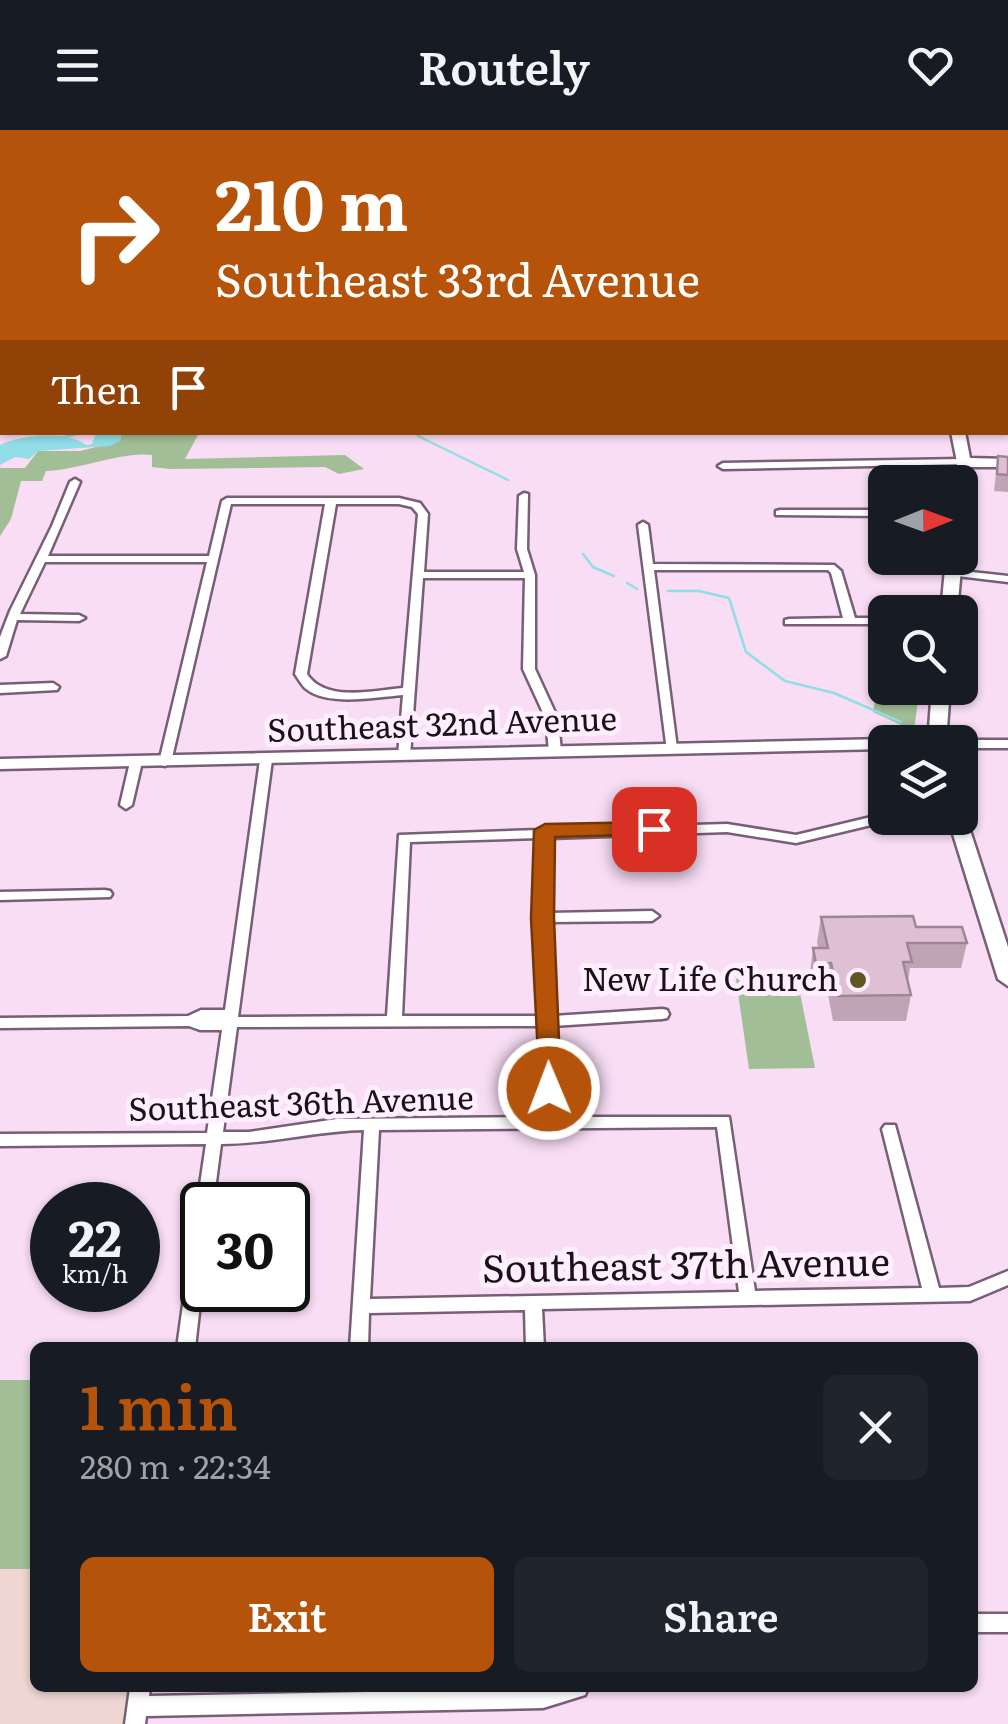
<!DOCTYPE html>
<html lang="en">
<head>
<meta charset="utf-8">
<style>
  body { margin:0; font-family:Literata,serif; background:#20242c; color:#f1f3f6; height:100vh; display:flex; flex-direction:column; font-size:38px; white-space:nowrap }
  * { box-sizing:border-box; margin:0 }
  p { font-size:32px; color:#9ea1a6 }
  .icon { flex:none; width:55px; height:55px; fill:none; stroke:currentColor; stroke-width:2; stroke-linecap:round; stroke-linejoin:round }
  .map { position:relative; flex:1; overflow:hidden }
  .details { position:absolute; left:30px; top:1212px; width:948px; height:350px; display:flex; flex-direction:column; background:#171b24; border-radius:15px; box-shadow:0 2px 8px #0004 }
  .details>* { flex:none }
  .guide { position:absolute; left:0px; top:0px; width:1010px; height:305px; box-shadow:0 2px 8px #0004; background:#b45309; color:#fff; overflow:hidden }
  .needle { width:65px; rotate:89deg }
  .fabs { position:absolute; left:868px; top:335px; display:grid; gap:20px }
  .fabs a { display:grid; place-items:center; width:110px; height:110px; border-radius:15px; background:#171b24; box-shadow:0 2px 8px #0004; font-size:50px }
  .speed { position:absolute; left:30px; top:1052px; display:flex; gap:20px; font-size:50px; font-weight:700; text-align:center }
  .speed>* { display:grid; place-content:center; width:130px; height:130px; border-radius:50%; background:#171b24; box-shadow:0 2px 8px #0004; line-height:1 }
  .speed small { font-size:25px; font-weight:400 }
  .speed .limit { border:5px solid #111; border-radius:15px; background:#fff; color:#111 }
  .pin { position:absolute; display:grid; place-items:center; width:85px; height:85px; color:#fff; margin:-42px; border-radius:20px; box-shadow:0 5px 15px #0006 }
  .me { position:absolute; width:110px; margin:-55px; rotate:359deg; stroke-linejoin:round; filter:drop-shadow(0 0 8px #0008) }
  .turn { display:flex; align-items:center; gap:35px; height:210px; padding:0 50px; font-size:45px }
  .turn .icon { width:130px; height:130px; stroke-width:2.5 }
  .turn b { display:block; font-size:70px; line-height:85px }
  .then { display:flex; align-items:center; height:95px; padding:0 50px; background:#0003; gap:20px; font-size:38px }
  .round { display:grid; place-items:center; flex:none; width:105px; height:105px; border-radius:15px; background:#20242c }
  .summary { display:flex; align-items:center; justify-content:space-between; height:170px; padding:0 50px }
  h1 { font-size:60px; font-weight:600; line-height:75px; color:#b45309 }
  .button { display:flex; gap:20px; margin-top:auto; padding:20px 50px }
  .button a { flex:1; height:115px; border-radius:15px; background:#b45309; color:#fff; font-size:40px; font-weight:600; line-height:115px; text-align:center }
  .button a+a { background:#20242c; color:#f1f3f6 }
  header { display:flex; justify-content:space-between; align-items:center; height:130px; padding:0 50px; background:#171b24; font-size:45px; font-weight:600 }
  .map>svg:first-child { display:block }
</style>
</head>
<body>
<header><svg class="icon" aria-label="menu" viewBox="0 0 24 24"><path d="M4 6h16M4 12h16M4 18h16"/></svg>Routely<svg class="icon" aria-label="heart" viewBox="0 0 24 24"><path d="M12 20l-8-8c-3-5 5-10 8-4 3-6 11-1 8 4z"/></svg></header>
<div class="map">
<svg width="1008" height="1594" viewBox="0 0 1008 1594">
  <rect width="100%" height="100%" fill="#f8ddf5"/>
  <path fill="#f0d6d3" d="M0,1250H35V1558H128L123,1594H0Z"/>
  <path fill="#a1be97" d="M122,303H199L185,329L345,325L364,339L339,344L325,337L171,339L152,337V325C122,321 79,340 46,341L42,351H21L11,389L0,406V338H25L38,321H80L120,311Z
    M876,565L918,570L914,601L873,582Z
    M748,843L797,848L815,938L749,939L736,849Z
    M0,1250H35V1439H0Z"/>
  <path fill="#91dee8" d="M96,303H122L120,311L110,316L38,321L29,329L15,327L0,335V315C19,305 68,300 86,315L92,314Z"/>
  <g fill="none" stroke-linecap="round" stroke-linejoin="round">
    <path stroke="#91dee8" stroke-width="2.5" d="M418,306L508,350
      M60,308L85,302
      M583,424L593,437L614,446
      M627,453L637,459
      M668,461H699L729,468L746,522L785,551L834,563L901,592"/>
    <defs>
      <path id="street" d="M52,0H60L58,2H51Z
        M134,0H142L140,2H134Z
        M263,0H271V2H264Z
        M603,0H609L610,2H603Z
        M0,2H5H2V6H0Z
        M0,128H2V132H0Z
        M0,181H2V187H0Z
        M964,329L969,332L968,334L723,339L718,336L723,333Z
        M75,349L80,352L48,426H209L222,371L227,368H399L420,373L428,384L424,442H524L517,419L519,366L524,363L528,364L527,419L535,445V539L558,589L561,622L555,626L549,622L546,589L523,539L525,448H423L410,626L408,629H400L398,626L403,565C377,567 326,577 305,558C302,555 297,547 295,544L325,374H231L171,632L165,636L161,635L159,632L207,432H45L20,484L79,485L85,488L79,491L17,490L6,526L0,529V507L10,481L52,396L70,352ZM336,374H399L412,377L418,384L403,558C374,560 326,573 307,544Z
        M780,380H885V386L776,385V381Z
        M643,392L648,395L653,434L834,435L841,441L855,488H885V494H785V490L789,489L843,488L831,443L828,440H654L677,618L671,622L667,621L638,395Z
        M953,440L1008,446V452L949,445V441Z
        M53,553L59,557L57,560L0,563V555Z
        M960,610H1008V618H960V612H955Z
        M266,626L272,630L238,887L387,886L399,705L539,700L545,696L551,699L727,694L796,705L871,687L960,688L962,685L963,688L957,692L871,695L796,713L727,702L551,708L549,783L652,781L659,786L652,791L549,792L553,886L662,879L667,880L669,884L667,888L662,889L553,896L557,987H729L755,1161L922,1158L882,999L885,995H895L939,1158L969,1157L1008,1141V1155L970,1171L542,1179L544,1218H526L525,1180L369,1183L368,1218H350L364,1000C316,1001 269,1014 221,1014L213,1075H202V1080L197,1075L206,1014L0,1016V1004L207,1003L222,900H200L189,896L0,898V888L188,886L201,880H225L260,630ZM538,708L535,788L539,886H402L410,712ZM539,896L542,987L337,989L249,1002H223L237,897ZM717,997L739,1162L370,1169L379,1000Z
        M136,628L142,632L132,675L126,679L120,675L130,632Z
        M105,760L110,761L112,764L110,767L0,770V762Z
        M202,1090V1156L195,1218H177L194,1096L196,1091Z
        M972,1484H1008V1502H972Z
        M130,1558H150L149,1566L588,1558L585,1565L543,1578L146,1586L145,1594H125Z"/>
      <path id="secondary" d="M287,0H611L286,2Z
        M887,0H898L899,2H889Z
        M0,84H2V90H0Z
        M951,302H965L970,328L1008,329V337H971L967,372L960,376V352H955L957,332Z
        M960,425L962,428L957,482H941L946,428Z
        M932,558H950L946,612H928Z
        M885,609L893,612H885V619L0,639V629Z
        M960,683L966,688L1008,817V856L998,849L948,688H960Z"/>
    </defs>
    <use href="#street" stroke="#775f75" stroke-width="5"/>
    <use href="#secondary" stroke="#775f75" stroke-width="5"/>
    <use href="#street" fill="#fff" fill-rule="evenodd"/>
    <use href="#secondary" fill="#fff" fill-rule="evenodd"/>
    <path stroke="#695967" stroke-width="2.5" d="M885,0L889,2"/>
  </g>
  <path fill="#c0a4b5" d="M998,326L1008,327V362L994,361Z
    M821,787L916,797L967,813L961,838H910L908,851L911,865L906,891H833L827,859H813L810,843L813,818H818L817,812Z"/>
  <path fill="#dfbfd3" stroke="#9c8694" stroke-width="2.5" d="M998,326L1008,327V345L997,344Z
    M913,786L916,797H962L967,813H907L912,832H903L911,865L838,866L831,833L816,834L813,818H828L821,787Z"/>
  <path fill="#b45309" stroke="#753606" stroke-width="2.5" d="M654,692L665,699L662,704L555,707L554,788L561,959L549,968L540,965L531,788L534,700L545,694Z"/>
  <circle fill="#615623" stroke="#ffeefd" stroke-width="4" cx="858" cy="850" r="10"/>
  <g text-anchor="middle" stroke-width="10" stroke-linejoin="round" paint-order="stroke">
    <g font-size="32" fill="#1a1119" stroke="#ffeefd">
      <text transform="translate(442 595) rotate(-2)" y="11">Southeast 32nd Avenue</text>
      <text transform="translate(301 974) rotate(-2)" y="11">Southeast 36th Avenue</text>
    </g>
    <g font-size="32" fill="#1a1119" stroke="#ffeefd" text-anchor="end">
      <text x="838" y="861">New Life Church</text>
    </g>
    <g font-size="38" fill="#1a1119" stroke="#ffeefd">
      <text transform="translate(686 1136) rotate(-1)" y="13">Southeast 37th Avenue</text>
    </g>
  </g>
</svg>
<div class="fabs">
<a><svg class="needle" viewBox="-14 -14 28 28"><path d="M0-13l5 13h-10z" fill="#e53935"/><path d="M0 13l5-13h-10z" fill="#9ea1a6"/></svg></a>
<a><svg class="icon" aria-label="search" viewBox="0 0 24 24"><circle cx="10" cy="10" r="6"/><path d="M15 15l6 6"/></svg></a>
<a><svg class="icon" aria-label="layers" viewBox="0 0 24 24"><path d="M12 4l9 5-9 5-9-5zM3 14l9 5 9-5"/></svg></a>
</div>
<div class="speed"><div>22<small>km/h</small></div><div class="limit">30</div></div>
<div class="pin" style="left:654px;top:699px;background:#d93025"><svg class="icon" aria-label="arrive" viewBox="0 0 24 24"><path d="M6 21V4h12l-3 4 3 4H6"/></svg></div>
<svg class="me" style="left:549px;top:959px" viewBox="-20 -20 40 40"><circle r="17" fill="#b45309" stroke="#fff" stroke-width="3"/><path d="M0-11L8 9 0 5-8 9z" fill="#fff"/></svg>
<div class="guide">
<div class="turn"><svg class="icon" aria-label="right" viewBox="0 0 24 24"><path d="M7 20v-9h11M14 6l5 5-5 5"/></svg><div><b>210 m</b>Southeast 33rd Avenue</div></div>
<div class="then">Then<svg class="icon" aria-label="arrive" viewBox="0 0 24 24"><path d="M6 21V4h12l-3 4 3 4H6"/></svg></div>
</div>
<section class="details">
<div class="summary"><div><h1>1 min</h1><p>280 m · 22:34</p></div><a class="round"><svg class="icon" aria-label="close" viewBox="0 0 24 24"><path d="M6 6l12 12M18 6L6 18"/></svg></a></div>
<div class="button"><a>Exit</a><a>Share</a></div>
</section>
</div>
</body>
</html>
